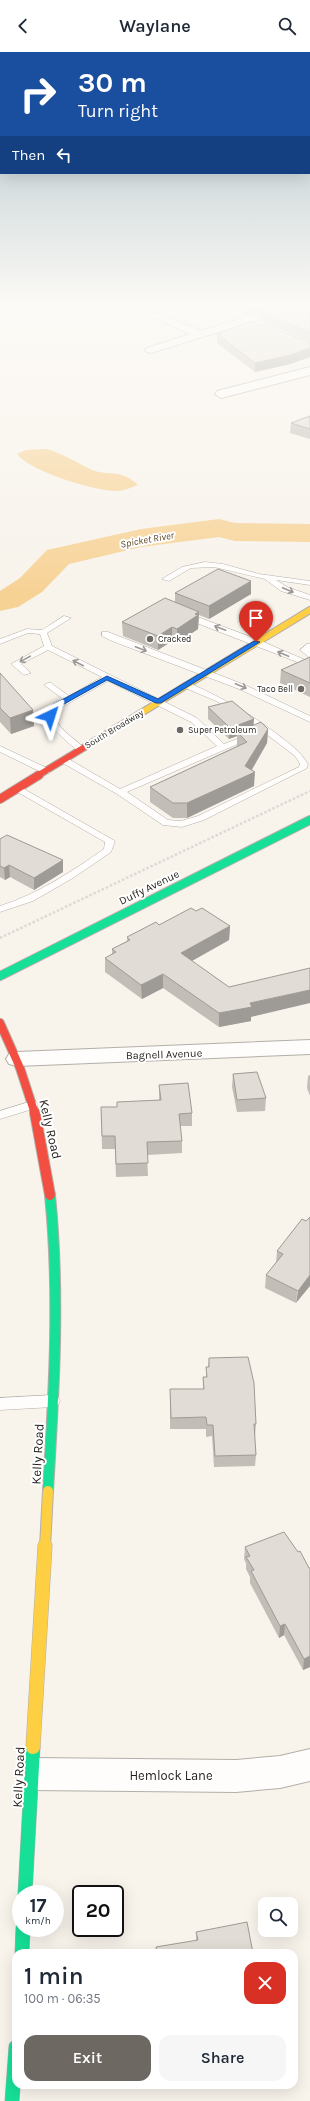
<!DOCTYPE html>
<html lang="en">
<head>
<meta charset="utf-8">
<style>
  body { margin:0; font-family:Karla,sans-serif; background:#f6f6f7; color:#1f2937; height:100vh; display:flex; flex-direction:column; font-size:15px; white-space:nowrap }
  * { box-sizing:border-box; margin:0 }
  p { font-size:13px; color:#747a83 }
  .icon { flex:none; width:22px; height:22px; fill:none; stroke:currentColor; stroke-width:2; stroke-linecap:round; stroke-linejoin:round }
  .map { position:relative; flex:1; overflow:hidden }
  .side { position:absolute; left:12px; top:1897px; width:286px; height:140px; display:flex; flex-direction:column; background:#fff; border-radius:12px; box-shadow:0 4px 16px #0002 }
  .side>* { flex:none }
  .hud { position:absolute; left:0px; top:0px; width:310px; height:122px; box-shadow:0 4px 16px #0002; background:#1a4fa0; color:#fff; overflow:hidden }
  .controls { position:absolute; left:258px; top:1845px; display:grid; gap:8px }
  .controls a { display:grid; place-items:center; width:40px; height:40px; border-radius:8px; background:#fff; box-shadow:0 4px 16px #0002; font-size:20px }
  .speed { position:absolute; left:12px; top:1833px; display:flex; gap:8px; font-size:20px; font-weight:700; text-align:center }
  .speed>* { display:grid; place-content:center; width:52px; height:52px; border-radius:50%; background:#fff; box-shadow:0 4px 16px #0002; line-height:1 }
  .speed small { font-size:10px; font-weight:400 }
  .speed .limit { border:2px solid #111; border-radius:6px; background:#fff; color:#111 }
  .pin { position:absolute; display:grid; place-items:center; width:34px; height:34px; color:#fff; margin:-41px -17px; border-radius:50% 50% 50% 0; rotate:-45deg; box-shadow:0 0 4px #0007 }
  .pin .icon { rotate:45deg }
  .me { position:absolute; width:44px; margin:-22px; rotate:41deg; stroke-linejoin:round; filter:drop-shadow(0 0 3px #0008) }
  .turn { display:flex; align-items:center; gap:14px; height:84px; padding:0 12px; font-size:18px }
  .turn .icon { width:52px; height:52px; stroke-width:2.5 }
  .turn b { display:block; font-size:28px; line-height:34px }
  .then { display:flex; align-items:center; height:38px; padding:0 12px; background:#0003; gap:8px; font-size:15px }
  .round { display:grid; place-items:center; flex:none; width:42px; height:42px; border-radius:12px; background:#f6f6f7 }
  .headline { display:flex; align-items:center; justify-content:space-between; height:68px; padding:0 12px }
  h1 { font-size:24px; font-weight:600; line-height:30px }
  .button { display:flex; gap:8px; margin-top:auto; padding:8px 12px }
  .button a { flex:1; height:46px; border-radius:12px; background:#6d6861; color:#fff; font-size:16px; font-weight:600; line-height:46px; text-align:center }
  .button a+a { background:#f6f6f7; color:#1f2937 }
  header { display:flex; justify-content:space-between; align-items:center; height:52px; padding:0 12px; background:#fff; font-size:18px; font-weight:600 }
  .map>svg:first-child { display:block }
</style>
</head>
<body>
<header><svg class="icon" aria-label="back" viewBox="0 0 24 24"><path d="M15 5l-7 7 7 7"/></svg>Waylane<svg class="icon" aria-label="search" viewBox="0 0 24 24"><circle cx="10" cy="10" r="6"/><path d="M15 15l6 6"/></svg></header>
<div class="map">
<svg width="310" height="2049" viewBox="0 0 310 2049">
  <rect width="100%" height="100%" fill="#f8f3eb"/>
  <path fill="#f7d295" d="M47,397C64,402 77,411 92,418C112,425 120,416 138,433C132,435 124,439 117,439C95,439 31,420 17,402L26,398Z"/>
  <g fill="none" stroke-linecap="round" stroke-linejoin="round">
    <path fill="#f7d295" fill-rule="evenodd" d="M219,467L235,471L310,472V490L235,489L219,485L141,495L69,512L42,540L18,555L0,559V539L20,526L47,498L141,477Z"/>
    <defs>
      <path id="lane" d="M205,510L223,512L259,522L310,529V533L276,528L287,535L310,543V548L281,539L265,527L214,515L191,516L169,529L162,527L182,515Z
        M181,561H187L259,588L310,610V615L181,565Z
        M64,564L71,566L47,581L52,594L197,666L224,692L250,682L254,685L127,740L168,768L181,769L198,764L299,715L300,712L295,704L245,666L216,649L183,635V631H189C221,645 249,661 277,682C290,692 300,699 308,712L307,716L204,768L182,775L163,773L117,742L61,710V706H67L120,737L217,694L191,670L108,629L55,659C52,675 77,687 85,697L84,699H78C70,692 44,672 46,661C48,653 57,650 63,647L44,633L48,631H51L69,644L102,625L48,598L21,612L31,621L24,623L11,612L44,594L40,582L28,581L0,592V587L27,577L42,578Z
        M102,580H108L245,633L310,664V670L239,637L112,589L102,584Z
        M307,592H310V606L300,598Z
        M0,694L49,717L50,719L49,721H43L0,700Z
        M17,733L115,789L111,800L73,826L33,849L0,860V854C38,842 71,820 104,797L105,790L14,738V734Z
        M32,1049L36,1050L38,1053L36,1056L0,1067V1059Z
        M53,1343L58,1345L60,1349L58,1353L53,1355L0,1358V1346Z"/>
      <path id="street" d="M127,254H141L201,279L280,254H296L295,256L151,301L147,300L145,298L147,296L190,282Z
        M310,315V323L221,346L215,342L217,339Z
        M310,988V1002L17,1014L9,1012L6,1007L9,1002L17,1000Z
        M310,1697V1729L280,1736L236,1740L31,1738L20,1733L15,1722L20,1711L31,1706L236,1708L280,1704Z"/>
      <path id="fast-far2" d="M0,924L310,768"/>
      <path id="fast-far1" d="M48,1439C54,1340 60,1242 50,1143"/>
      <path id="fast" d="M25,1842L33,1695
        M22,1901L23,1876
        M12,2049L16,1995"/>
      <path id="slow-far2" d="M141,661L310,558"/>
      <path id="slow-far1" d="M45,1495L48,1439"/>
      <path id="slow" d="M33,1695L45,1494"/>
      <path id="jam-far2" d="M37,724L141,661"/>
      <path id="jam-far1" d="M0,747L39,723
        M0,971L20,1016L35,1062"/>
      <path id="jam" d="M35,1061L50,1143"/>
    </defs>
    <use href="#lane" stroke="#b3afa8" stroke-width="1"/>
    <use href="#street" stroke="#b3afa8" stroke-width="2"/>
    <use href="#fast-far2" stroke="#b3afa8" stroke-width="10"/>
    <use href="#fast-far1" stroke="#b3afa8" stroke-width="12"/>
    <use href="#fast" stroke="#b3afa8" stroke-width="15"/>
    <use href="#slow-far2" stroke="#b3afa8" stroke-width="8"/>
    <use href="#slow-far1" stroke="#b3afa8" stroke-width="12"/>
    <use href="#slow" stroke="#b3afa8" stroke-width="15"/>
    <use href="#jam-far2" stroke="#b3afa8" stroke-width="8"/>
    <use href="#jam-far1" stroke="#b3afa8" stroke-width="10"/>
    <use href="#jam" stroke="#b3afa8" stroke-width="12"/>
    <path stroke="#dcdad8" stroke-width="2.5" stroke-dasharray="2.5 2" stroke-linecap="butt" d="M0,886L310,739"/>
    <use href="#lane" fill="#fefdfc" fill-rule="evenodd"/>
    <use href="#street" fill="#fefdfc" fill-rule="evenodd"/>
    <use href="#fast-far2" stroke="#16e098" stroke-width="8"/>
    <use href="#fast-far1" stroke="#16e098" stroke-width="10"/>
    <use href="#fast" stroke="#16e098" stroke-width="14"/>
    <use href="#slow-far2" stroke="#ffcf43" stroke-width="6"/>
    <use href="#slow-far1" stroke="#ffcf43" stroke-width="10"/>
    <use href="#slow" stroke="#ffcf43" stroke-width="14"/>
    <use href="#jam-far2" stroke="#f24e42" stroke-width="6"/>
    <use href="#jam-far1" stroke="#f24e42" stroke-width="8"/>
    <use href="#jam" stroke="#f24e42" stroke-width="10"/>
  </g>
  <path fill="#c2bdb7" d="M224,254H276L247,263Z
    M310,254V289L265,272L266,270L261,268L262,259Z
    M217,282L310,290V305L290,312L255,320L217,291Z
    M310,364V387L290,381L291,371Z
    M251,529V542L209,567L199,563L198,577L177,591L172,589L158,598L123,584L122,570L175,550V541Z
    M310,605V645L280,631L281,618Z
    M0,621L34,674L11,682L0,670Z
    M208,655L254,667L253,673L268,677L267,691L252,718L254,734L187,766H173L150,750V735L237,694V684L229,687L208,667Z
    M0,787L63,808V820L34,838L10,825L5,828L0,825Z
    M196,859L230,874L229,888L192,909L251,965V969L219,975L163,936L142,947L105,920V906L112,902V897L127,889V885Z
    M233,1022L266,1046L265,1059L237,1060L232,1035Z
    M310,1023V1044L307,1036L308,1024Z
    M159,1033L192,1061V1074H180L182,1089V1101L147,1103L148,1124L116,1125L115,1097H102L101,1055H117L159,1048Z
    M306,1169L296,1251L265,1236L266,1223L276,1211L277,1199Z
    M209,1306L256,1372L255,1384H254L256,1403L255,1414L214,1415L212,1384L206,1385V1377H170V1337H203V1325H206V1315H208Z
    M245,1495L310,1615L303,1618L284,1583L279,1586L250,1531V1525L246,1517V1511L244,1507Z
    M196,1880L253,1901H156V1895L196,1889Z"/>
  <path fill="#9e9a95" d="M247,254H276L247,263Z
    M310,296V305L290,312L255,320V311Z
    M251,529V542L209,567V554Z
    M199,560L198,577L177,591V577L195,562Z
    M172,575V589L158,598V584Z
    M33,658L34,674L11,682L10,666Z
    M254,667L253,678L237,680V684L229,687L230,676Z
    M268,677L267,691L249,722L255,720L254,734L187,766V751L245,714Z
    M63,808V820L34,838V826Z
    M9,813L10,825L5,828L4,816Z
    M230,874L229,888L181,915V901Z
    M163,922V936L142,947L141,933Z
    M310,938V951L251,965V969L219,975V961L250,951Z
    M310,1223V1234L296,1251L298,1239Z
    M285,1572L284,1583L279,1586L280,1574Z
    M310,1604V1615L303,1618L304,1607Z"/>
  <path fill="#e1dcd5" stroke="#9e9a95" d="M279,254H310V280L266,263L269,262L262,259Z
    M251,269L310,290V296L290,303L255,311L217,282Z
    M310,364V377L291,371Z
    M218,517L251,529L209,554L175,541Z
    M165,546L199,560L195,562L198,563L177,577L172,575L158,584L122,570Z
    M310,605V631L281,618Z
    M0,621L33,658L10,666L0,656Z
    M232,649L254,667L230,676L208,655Z
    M261,670L268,677L245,714L255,720L187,751H173L150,735L247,690L237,680Z
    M7,783L63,808L34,826L9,813L4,816L0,814V787Z
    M191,856L196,859L202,856L230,874L181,901L229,935L310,916V938L250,951L252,955L219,961L163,922L141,933L105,906L116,900L112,897L130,888L127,885L156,870L159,873Z
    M257,1020L266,1046L237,1048L233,1022Z
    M188,1031L192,1061L179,1062L182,1089L147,1090L148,1111L116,1112L115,1084H102L101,1055H117V1050L161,1048L159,1033Z
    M310,1165V1223L298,1239L266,1223L283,1202L277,1199L302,1167L306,1169Z
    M248,1305L254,1331L256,1372H254L256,1403L215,1404L213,1373H207L206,1365L171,1366L170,1337H204L203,1325H207L206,1315H209V1306Z
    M284,1480L298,1500L300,1499L309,1516H310V1604L304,1607L285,1572L280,1574L251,1519L254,1518L246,1505L250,1504L245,1495Z
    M247,1870L253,1901H157L156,1895L198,1888L196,1880Z"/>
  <defs><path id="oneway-shaft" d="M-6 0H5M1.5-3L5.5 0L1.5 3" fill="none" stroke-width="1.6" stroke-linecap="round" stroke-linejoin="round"/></defs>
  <g stroke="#9b9895">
    <use href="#oneway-shaft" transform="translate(288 538) rotate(23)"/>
    <use href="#oneway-shaft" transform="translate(220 576) rotate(-159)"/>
    <use href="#oneway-shaft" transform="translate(141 597) rotate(21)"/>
    <use href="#oneway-shaft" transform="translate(283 602) rotate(-157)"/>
    <use href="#oneway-shaft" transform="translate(25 607) rotate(152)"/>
    <use href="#oneway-shaft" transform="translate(78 611) rotate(-153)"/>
    <use href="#oneway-shaft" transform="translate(241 634) rotate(23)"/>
  </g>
  <linearGradient id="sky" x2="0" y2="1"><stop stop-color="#aec0c7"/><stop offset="0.47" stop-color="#fcfaf6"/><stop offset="1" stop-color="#fcfaf6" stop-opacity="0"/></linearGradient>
  <rect width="310" height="541" fill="url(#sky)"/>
  <path fill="#1a73e8" stroke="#114b97" d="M254,589L260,590L161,651H156L107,628L57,656L52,666L46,664L47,660L52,653L107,624L158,647Z"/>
  <g fill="#6d6861" stroke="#fff" stroke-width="1.5">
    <circle cx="150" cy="587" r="4"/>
    <circle cx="301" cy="637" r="4"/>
    <circle cx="180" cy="678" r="4"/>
  </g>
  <g text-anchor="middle" stroke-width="4" stroke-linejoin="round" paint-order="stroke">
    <g font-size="9" fill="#221d17" stroke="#fff" text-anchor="start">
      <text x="158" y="590">Cracked</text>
      <text x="293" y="640" text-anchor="end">Taco Bell</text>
      <text x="188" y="681">Super Petroleum</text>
    </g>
    <g font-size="9" fill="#221d17" stroke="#fff">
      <text transform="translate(114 677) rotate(-31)" y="3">South Broadway</text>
    </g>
    <g font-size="10" font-style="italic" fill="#5a4421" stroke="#fff">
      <text transform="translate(147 487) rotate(-10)" y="4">Spicket River</text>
    </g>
    <g font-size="11" fill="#221d17" stroke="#fff">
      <text transform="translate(149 835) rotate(-26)" y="4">Duffy Avenue</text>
      <text transform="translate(164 1002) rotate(-2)" y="4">Bagnell Avenue</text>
    </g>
    <g font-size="13" fill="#221d17" stroke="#fff">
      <text transform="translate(51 1077) rotate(77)" y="5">Kelly Road</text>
      <text transform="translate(37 1402) rotate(-87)" y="5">Kelly Road</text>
      <text x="171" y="1728">Hemlock Lane</text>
      <text transform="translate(18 1725) rotate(-87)" y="5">Kelly Road</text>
    </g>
  </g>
</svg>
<div class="controls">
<a><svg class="icon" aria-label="search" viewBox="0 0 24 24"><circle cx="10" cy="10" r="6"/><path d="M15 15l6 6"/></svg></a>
</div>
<div class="speed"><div>17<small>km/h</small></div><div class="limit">20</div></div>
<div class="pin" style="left:256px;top:590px;background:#d93025"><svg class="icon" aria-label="arrive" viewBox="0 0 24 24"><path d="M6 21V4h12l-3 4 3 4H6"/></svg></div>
<svg class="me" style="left:50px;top:664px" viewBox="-20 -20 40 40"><path d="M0-17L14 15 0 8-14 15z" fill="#1a73e8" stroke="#fff" stroke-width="4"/></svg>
<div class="hud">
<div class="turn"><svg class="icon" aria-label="right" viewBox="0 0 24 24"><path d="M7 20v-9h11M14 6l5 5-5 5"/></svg><div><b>30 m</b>Turn right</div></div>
<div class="then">Then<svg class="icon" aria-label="left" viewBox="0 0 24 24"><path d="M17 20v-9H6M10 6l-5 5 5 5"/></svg></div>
</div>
<section class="side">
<div class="headline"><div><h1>1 min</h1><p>100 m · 06:35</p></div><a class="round" style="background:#d93025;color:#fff"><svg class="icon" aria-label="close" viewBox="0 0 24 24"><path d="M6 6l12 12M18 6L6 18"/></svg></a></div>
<div class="button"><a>Exit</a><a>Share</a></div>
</section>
</div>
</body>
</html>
